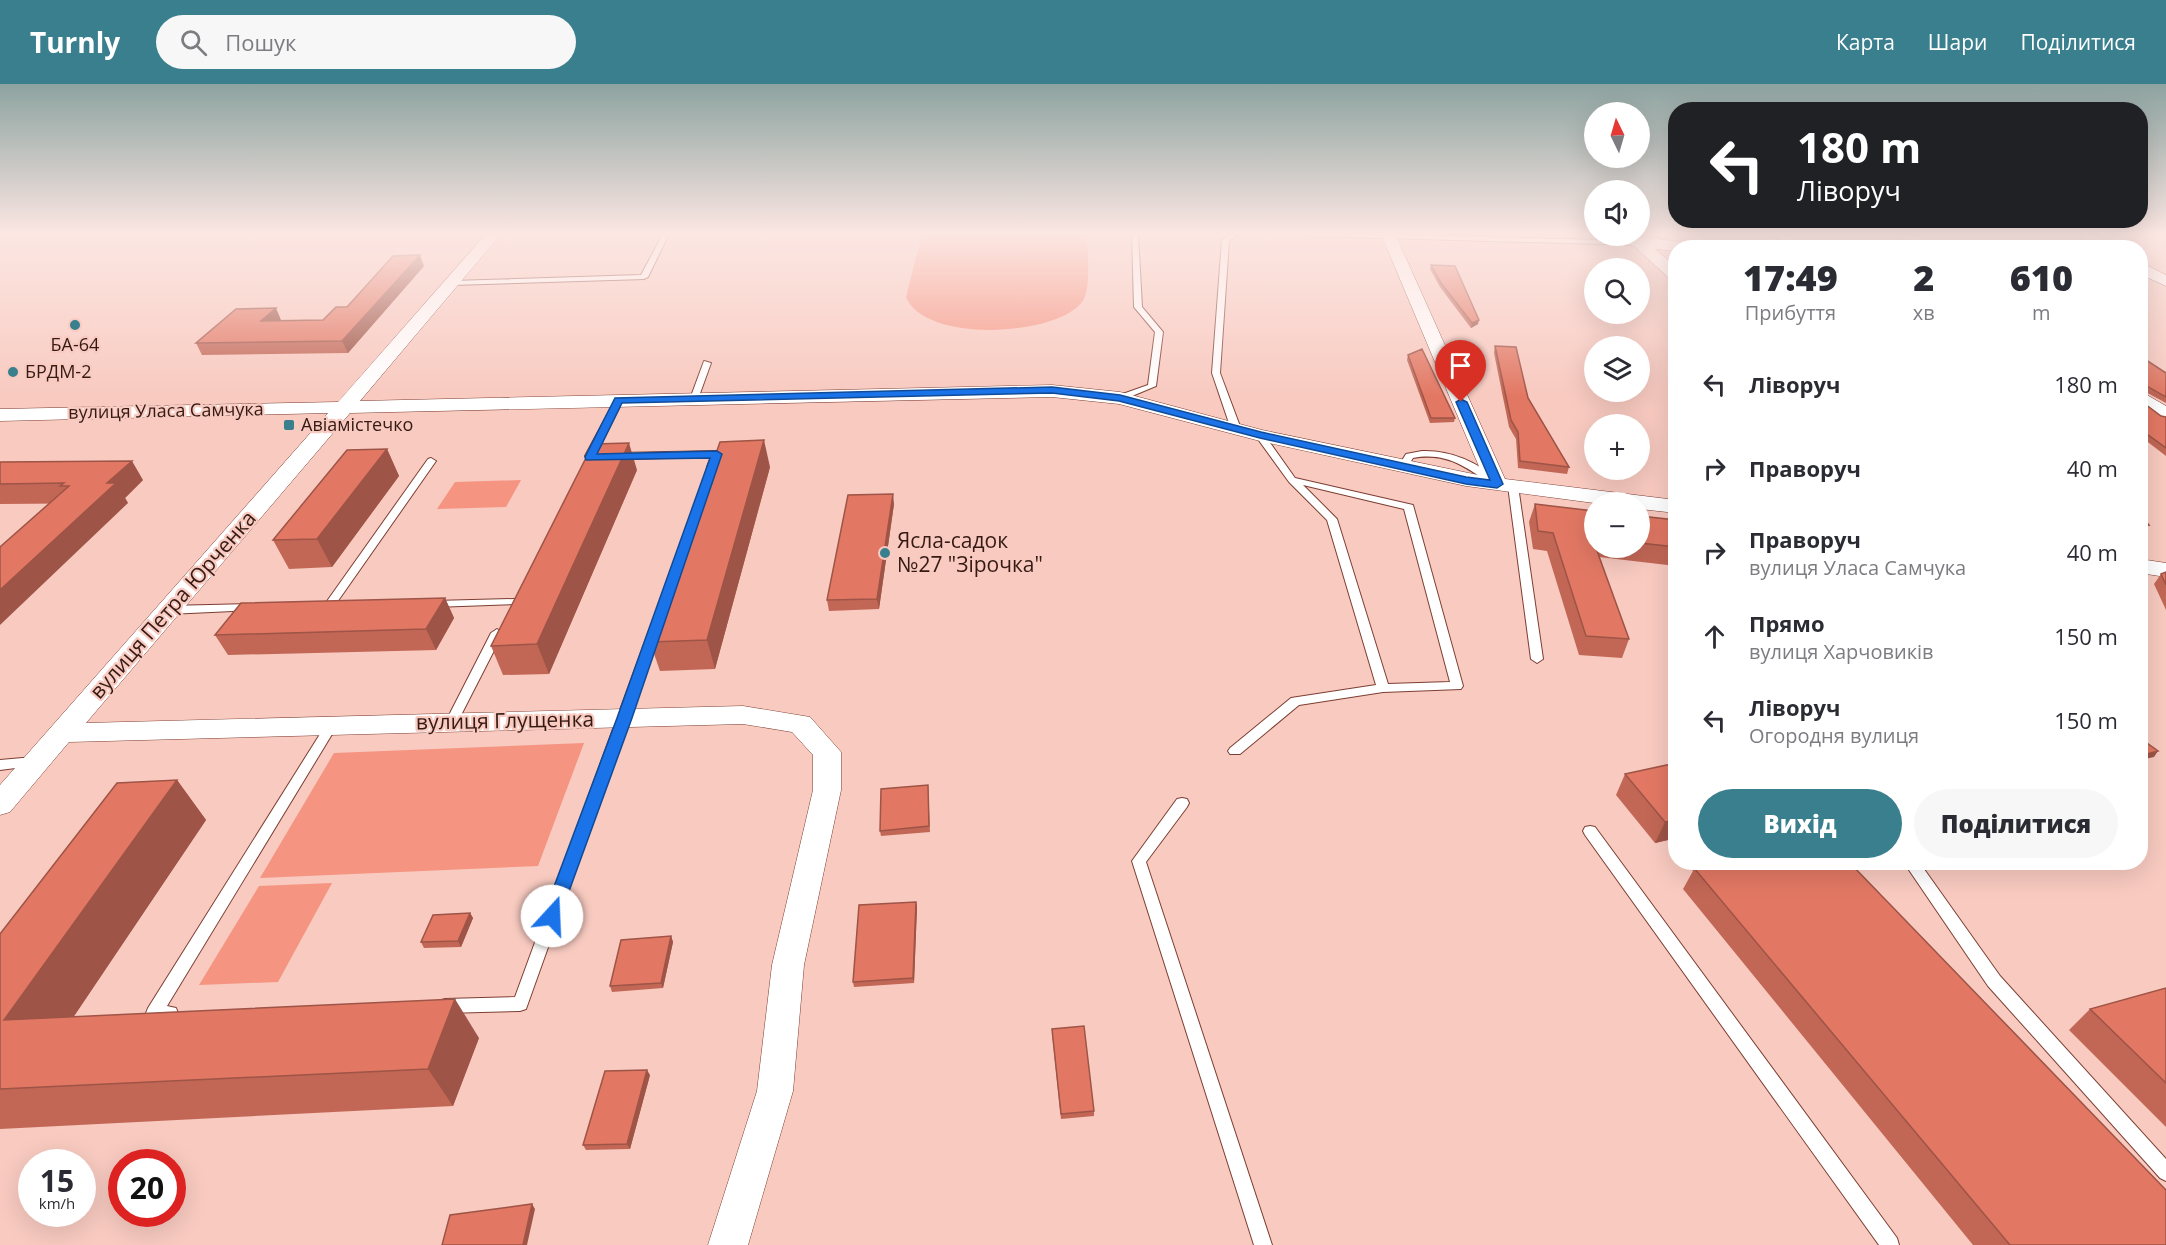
<!DOCTYPE html>
<html lang="uk">
<head>
<meta charset="utf-8">
<style>
  body { margin:0; font-family:"Open Sans",sans-serif; background:#f7f7f7; color:#2b2b33; height:100vh; display:flex; flex-direction:column; font-size:22px; white-space:nowrap }
  * { box-sizing:border-box; margin:0 }
  p { font-size:20px; color:#7c7c81 }
  .icon { flex:none; width:33px; height:33px; fill:none; stroke:currentColor; stroke-width:2; stroke-linecap:round; stroke-linejoin:round }
  .map { position:relative; flex:1; overflow:hidden }
  .panel { position:absolute; left:1668px; top:156px; width:480px; height:630px; display:flex; flex-direction:column; background:#fff; border-radius:24px; box-shadow:0 6px 24px #0002 }
  .panel>* { flex:none }
  .banner { position:absolute; left:1668px; top:18px; width:480px; height:126px; border-radius:24px; box-shadow:0 6px 24px #0002; background:#202124; color:#fff; overflow:hidden }
  .needle { width:39px; rotate:355deg }
  .controls { position:absolute; left:1584px; top:18px; display:grid; gap:12px }
  .controls a { display:grid; place-items:center; width:66px; height:66px; border-radius:50%; background:#fff; box-shadow:0 6px 24px #0002; font-size:30px }
  .speed { position:absolute; left:18px; top:1065px; display:flex; gap:12px; font-size:30px; font-weight:700; text-align:center }
  .speed>* { display:grid; place-content:center; width:78px; height:78px; border-radius:50%; background:#fff; box-shadow:0 6px 24px #0002; line-height:1 }
  .speed small { font-size:15px; font-weight:400 }
  .speed .limit { border:9px solid #d22; background:#fff; color:#111 }
  .pin { position:absolute; display:grid; place-items:center; width:51px; height:51px; color:#fff; margin:-62px -26px; border-radius:50% 50% 50% 0; rotate:-45deg; box-shadow:0 0 6px #0007 }
  .pin .icon { rotate:45deg }
  .me { position:absolute; width:66px; margin:-33px; rotate:20deg; stroke-linejoin:round; filter:drop-shadow(0 0 4px #0008) }
  .turn { display:flex; align-items:center; gap:21px; height:126px; padding:0 30px; font-size:27px }
  .turn .icon { width:78px; height:78px; stroke-width:2.5 }
  .turn b { display:block; font-size:42px; line-height:51px }
  .eta { display:flex; justify-content:space-evenly; align-items:center; height:102px; text-align:center }
  .eta b { font-size:36px; font-weight:800; line-height:42px }
  .button { display:flex; gap:12px; margin-top:auto; padding:12px 30px }
  .button a { flex:1; height:69px; border-radius:36px; background:#3a7f8d; color:#fff; font-size:24px; font-weight:800; line-height:69px; text-align:center }
  .button a+a { background:#f7f7f7; color:#2b2b33 }
  ul { padding:0; list-style:none }
  li { display:flex; align-items:center; gap:18px; height:84px; padding:0 30px }
  li div { flex:1 }
  li b { display:block; font-size:22px }
  li em { font-style:normal }
  header { display:flex; align-items:center; gap:36px; box-sizing:border-box; height:84px; padding:0 30px; background:#3a7f8d; color:#fff }
  header strong { font-size:28px }
  nav { display:flex; gap:33px; margin-inline-start:auto; font-size:21px }
  .search { width:420px; height:54px; background:#f7f7f7; display:flex; align-items:center; gap:15px; box-sizing:border-box; padding:0 21px; border-radius:33px; color:#7c7c81; font-size:22px }
  .map>svg:first-child { display:block }
</style>
</head>
<body>
<header>
<strong>Turnly</strong>
<div class="search"><svg class="icon" aria-label="search" viewBox="0 0 24 24"><circle cx="10" cy="10" r="6"/><path d="M15 15l6 6"/></svg>Пошук</div>
<nav><a>Карта</a><a>Шари</a><a>Поділитися</a></nav>
</header>
<div class="map">
<svg width="2166" height="1161" viewBox="0 0 2166 1161">
  <rect width="100%" height="100%" fill="#f8cac0"/>
  <path fill="#f59481" d="M922,150H1087C1087,166 1092,206 1082,218C1055,253 924,259 906,213Z
    M521,396L506,423L437,425L455,398Z
    M584,659L538,782L260,794L334,669Z
    M332,799L278,898L199,901L259,802Z"/>
  <g fill="none" stroke-linecap="round" stroke-linejoin="round">
    <defs>
      <path id="service" d="M663,150H669L648,193L644,195L452,201L448,199L452,197L641,191Z
        M1132,150H1138L1142,223L1163,248L1156,302L1120,317L1117,316V312L1148,301L1155,248L1134,223Z
        M1231,150H1239L1229,157L1220,289L1241,345L1236,348L1231,345L1212,289L1222,156Z
        M1308,150H1379L1639,157L1643,159L1639,161L1311,152Z
        M704,277L711,279L698,315L694,318L691,317L690,315Z
        M619,313L623,316L595,372L590,375L587,374L585,372L615,316Z
        M1260,348L1263,349L1295,394L1413,421L1463,602L1461,605L1383,608L1299,621L1240,670H1230L1228,667L1230,664L1291,614L1376,601L1327,436L1289,398L1255,351ZM1303,401L1404,425L1450,598L1388,600L1337,435Z
        M717,367L722,370L717,383L712,386L707,383L711,373L619,375L614,372L619,369Z
        M1422,367C1450,366 1479,378 1499,398L1494,401L1491,400C1464,382 1446,368 1413,374L1406,385H1400L1398,383L1406,370Z
        M431,374L436,377L333,524H325L323,522L325,520L428,375Z
        M1513,399L1518,402L1543,575L1537,579L1531,575L1508,402Z
        M514,515L518,516L520,518L518,520L434,523L428,520L434,517Z
        M251,520L255,522L257,524L255,526L168,530L162,526L168,522Z
        M656,540L662,544L526,925L520,927L445,929L439,927L437,922L439,917L445,915L515,913L650,544Z
        M497,545L503,549L457,639L451,643L447,642L445,639L491,549Z
        M331,638L335,639L337,642L167,922L176,924L178,929L176,934C167,937 157,937 148,934L146,929L148,924L327,639Z
        M34,673L39,675L41,678L39,681L0,686V676Z
        M1182,714L1187,715L1189,719L1187,723L1146,778L1272,1161H1254L1132,777L1177,715Z
        M1590,742L1595,743L1897,1154L1899,1161H1879L1585,751L1583,747L1585,743Z
        M1909,778H1919L2000,892L2166,1075V1097L2160,1094L1988,902L1909,786L1907,782Z"/>
      <path id="minor" d="M486,150H501L360,317L1052,301L1120,308L1262,346L1483,392L1381,150H1395L1505,395L1676,416V429L1640,425V418L1594,419L1466,402L1260,357L1119,320L1052,313L350,329L86,639L743,622L810,633L841,668V706L804,881L793,1007L748,1161H708L757,1007L772,881L813,706V671L792,648L743,640L69,658L10,728L0,731V701L328,329L0,337V325L338,318Z
        M1773,150H1789L1803,164H1786Z
        M1898,150H1914L1932,164H1914Z
        M2077,150H2094L2115,164H2096Z
        M1613,152C1624,151 1692,157 1699,164H1676V167L1655,165L1676,183V197L1670,195L1634,162L1615,155Z
        M2140,178L2166,191V202L2140,190Z
        M2140,307L2166,322V337L2159,335L2140,322Z
        M2140,475L2166,479V493L2140,489Z"/>
    </defs>
    <use href="#service" stroke="#7d3e32" stroke-width="2"/>
    <use href="#minor" stroke="#7d3e32" stroke-width="1"/>
    <use href="#service" fill="#fff" fill-rule="evenodd"/>
    <use href="#minor" fill="#fff" fill-rule="evenodd"/>
  </g>
  <path fill="#c26756" d="M1431,181L1478,240L1471,244L1440,203L1430,185Z
    M424,182L348,269L202,271L196,259L281,236L280,237L323,236Z
    M1495,262L1569,383L1567,390L1518,384L1516,355L1509,343L1494,269Z
    M1408,271L1455,334L1454,338L1430,339L1407,276Z
    M2140,272L2166,289V319L2142,306L2141,317L2161,332L2166,333V372L2140,352Z
    M387,365L399,392L332,483L289,485L273,456Z
    M0,378L143,396L125,414L128,419L0,420Z
    M770,383L715,585L660,587L650,558Z
    M637,386L549,590L503,591L491,562Z
    M894,420L879,525L829,527L827,516Z
    M1535,420L1594,427V464H1640V432L1676,436V482L1599,473L1629,555L1622,574L1579,571L1547,467L1533,465L1529,438Z
    M2140,430L2149,441L2142,451H2140Z
    M2166,488V526L2154,500L2161,490Z
    M445,514L454,534L436,566L228,571L215,551Z
    M1676,679V765L1668,756L1655,759L1616,711L1625,690Z
    M177,696L206,736L73,933L479,954L453,1022L0,1045V850Z
    M928,701L930,748L881,752L880,747Z
    M1687,778H1849L2166,1161H1973L1683,805L1693,787Z
    M916,818L917,823L914,899L854,903L853,898Z
    M470,829L473,834L461,863L424,864L421,858Z
    M671,852L673,858L663,904L612,908L610,902Z
    M2166,904V1043L2069,946L2090,925Z
    M1052,950L1094,1027V1032L1061,1035Z
    M650,991L630,1065L586,1066L583,1061Z"/>
  <path fill="#9e5446" d="M420,171L424,182L348,269L342,257Z
    M276,224L281,236L267,249L261,237Z
    M1479,236L1478,240L1471,244L1472,239Z
    M764,356L770,383L715,585L707,556Z
    M629,359L637,386L549,590L537,560Z
    M387,365L399,392L332,483L317,455Z
    M132,377L143,396L125,414L128,419L0,541V506L107,399Z
    M893,410L894,420L879,525L877,515Z
    M445,514L454,534L436,566L426,545Z
    M2158,667L2154,673L2140,676V672Z
    M177,696L206,736L46,974L4,936Z
    M1676,736V741L1668,756L1655,759L1665,738Z
    M916,818L917,823L914,899L913,894Z
    M470,829L473,834L461,863L458,857Z
    M671,852L673,858L663,904L661,899Z
    M455,915L479,954L453,1022L428,985Z
    M647,986L650,991L630,1065L627,1060Z
    M532,1120L535,1125L527,1161H523Z"/>
  <path fill="#e27864" stroke="#9e5446" stroke-width="1.5" d="M420,171L342,257L196,259L236,225L276,224L261,237L323,236L336,223H347L393,172Z
    M1431,181L1455,182L1479,236L1472,239L1441,199Z
    M1495,262L1516,263L1528,314L1569,383L1520,377L1518,348L1511,336Z
    M1422,265L1455,334H1431L1408,271Z
    M2140,272L2166,289V313L2143,300L2141,317L2161,332L2166,333V364L2140,345Z
    M764,356L707,556L650,558L720,358Z
    M629,359L537,560L491,562L593,360Z
    M387,365L317,455L273,456L347,366Z
    M132,377L107,399H116L0,506V463L69,402H60L64,399L0,400V378Z
    M893,410L877,515L827,516L848,411Z
    M1535,420L1594,427V453H1592L1594,460V464H1596L1629,555L1586,552L1553,449L1538,447Z
    M2140,430L2149,441L2140,440Z
    M1640,432L1676,436V463L1640,459Z
    M2166,488V501L2161,490Z
    M445,514L426,545L215,551L241,519Z
    M2140,654L2158,667L2140,672Z
    M1676,679V736L1665,738L1625,690Z
    M177,696L4,936L455,915L428,985L0,1005V850L117,699Z
    M928,701L929,742L880,747L881,705Z
    M1716,778H1849L2166,1106V1161H2010L1694,784L1716,779Z
    M916,818L913,894L853,898L859,821Z
    M470,829L458,857L421,858L433,831Z
    M671,852L661,899L610,902L621,856Z
    M2166,904V999L2090,925Z
    M1084,942L1094,1027L1061,1030L1052,945Z
    M647,986L627,1060L583,1061L605,987Z
    M532,1120L523,1161H442L450,1131Z"/>
  <linearGradient id="sky" x2="0" y2="1"><stop stop-color="#8da3a0"/><stop offset="0.48" stop-color="#fce7e3"/><stop offset="1" stop-color="#fce7e3" stop-opacity="0"/></linearGradient>
  <rect width="2166" height="312" fill="url(#sky)"/>
  <path fill="#1a73e8" stroke="#114b97" stroke-width="1.5" d="M1052,303L1120,311L1261,348L1466,393L1490,396L1456,318L1461,315L1467,318L1503,400L1497,404L1466,400L1260,354L1119,317L1052,309L622,319L597,370L717,367L722,370L632,634L560,832L558,837L552,839L546,837L543,832L617,634L710,374L586,376L585,373L615,314Z"/>
  <g fill="#3a7f8d" stroke="#f8cac0" stroke-width="2">
    <circle cx="75" cy="241" r="6"/>
    <circle cx="13" cy="288" r="6"/>
    <rect x="283" y="335" width="12" height="12" rx="3"/>
    <circle cx="885" cy="469" r="6"/>
  </g>
  <g text-anchor="middle" stroke-width="4.5" stroke-linejoin="round" paint-order="stroke">
    <g font-size="18" fill="#351a14" stroke="#f8cac0" text-anchor="start">
      <text x="75" y="267" text-anchor="middle">БА-64</text>
      <text x="25" y="294">БРДМ-2</text>
      <text x="301" y="347">Авіамістечко</text>
    </g>
    <g font-size="18" fill="#351a14" stroke="#f8cac0">
      <text transform="translate(166 327) rotate(-1)" y="6">вулиця Уласа Самчука</text>
    </g>
    <g font-size="21" fill="#351a14" stroke="#f8cac0" text-anchor="start">
      <text x="897" y="464">Ясла-садок<tspan x="897" dy="24">№27 "Зірочка"</tspan></text>
    </g>
    <g font-size="21" fill="#351a14" stroke="#f8cac0">
      <text transform="translate(173 521) rotate(-49)" y="7">вулиця Петра Юрченка</text>
      <text transform="translate(505 637) rotate(-1)" y="7">вулиця Глущенка</text>
    </g>
  </g>
</svg>
<div class="controls">
<a><svg class="needle" viewBox="-14 -14 28 28"><path d="M0-13l5 13h-10z" fill="#e53935"/><path d="M0 13l5-13h-10z" fill="#7c7c81"/></svg></a>
<a><svg class="icon" aria-label="sound" viewBox="0 0 24 24"><path d="M4 9h4l5-4v14l-5-4H4zM17 9q2 3 0 6"/></svg></a>
<a><svg class="icon" aria-label="search" viewBox="0 0 24 24"><circle cx="10" cy="10" r="6"/><path d="M15 15l6 6"/></svg></a>
<a><svg class="icon" aria-label="layers" viewBox="0 0 24 24"><path d="M12 4l9 5-9 5-9-5zM3 14l9 5 9-5"/></svg></a>
<a>+</a>
<a>−</a>
</div>
<div class="speed"><div>15<small>km/h</small></div><div class="limit">20</div></div>
<div class="pin" style="left:1461px;top:318px;background:#d93025"><svg class="icon" aria-label="arrive" viewBox="0 0 24 24"><path d="M6 21V4h12l-3 4 3 4H6"/></svg></div>
<svg class="me" style="left:552px;top:832px" viewBox="-20 -20 40 40"><circle r="19" fill="#fff"/><path d="M0-13L10 11 0 6-10 11z" fill="#1a73e8"/></svg>
<div class="banner">
<div class="turn"><svg class="icon" aria-label="left" viewBox="0 0 24 24"><path d="M17 20v-9H6M10 6l-5 5 5 5"/></svg><div><b>180 m</b>Ліворуч</div></div>
</div>
<section class="panel">
<div class="eta">
<div><b>17:49</b><p>Прибуття</p></div>
<div><b>2</b><p>хв</p></div>
<div><b>610</b><p>m</p></div>
</div>
<ul>
<li><svg class="icon" aria-label="left" viewBox="0 0 24 24"><path d="M17 20v-9H6M10 6l-5 5 5 5"/></svg><div><b>Ліворуч</b></div><em>180 m</em></li>
<li><svg class="icon" aria-label="right" viewBox="0 0 24 24"><path d="M7 20v-9h11M14 6l5 5-5 5"/></svg><div><b>Праворуч</b></div><em>40 m</em></li>
<li><svg class="icon" aria-label="right" viewBox="0 0 24 24"><path d="M7 20v-9h11M14 6l5 5-5 5"/></svg><div><b>Праворуч</b><p>вулиця Уласа Самчука</p></div><em>40 m</em></li>
<li><svg class="icon" aria-label="ahead" viewBox="0 0 24 24"><path d="M12 20V5M6 11l6-6 6 6"/></svg><div><b>Прямо</b><p>вулиця Харчовиків</p></div><em>150 m</em></li>
<li><svg class="icon" aria-label="left" viewBox="0 0 24 24"><path d="M17 20v-9H6M10 6l-5 5 5 5"/></svg><div><b>Ліворуч</b><p>Огородня вулиця</p></div><em>150 m</em></li>
</ul>
<div class="button"><a>Вихід</a><a>Поділитися</a></div>
</section>
</div>
</body>
</html>
